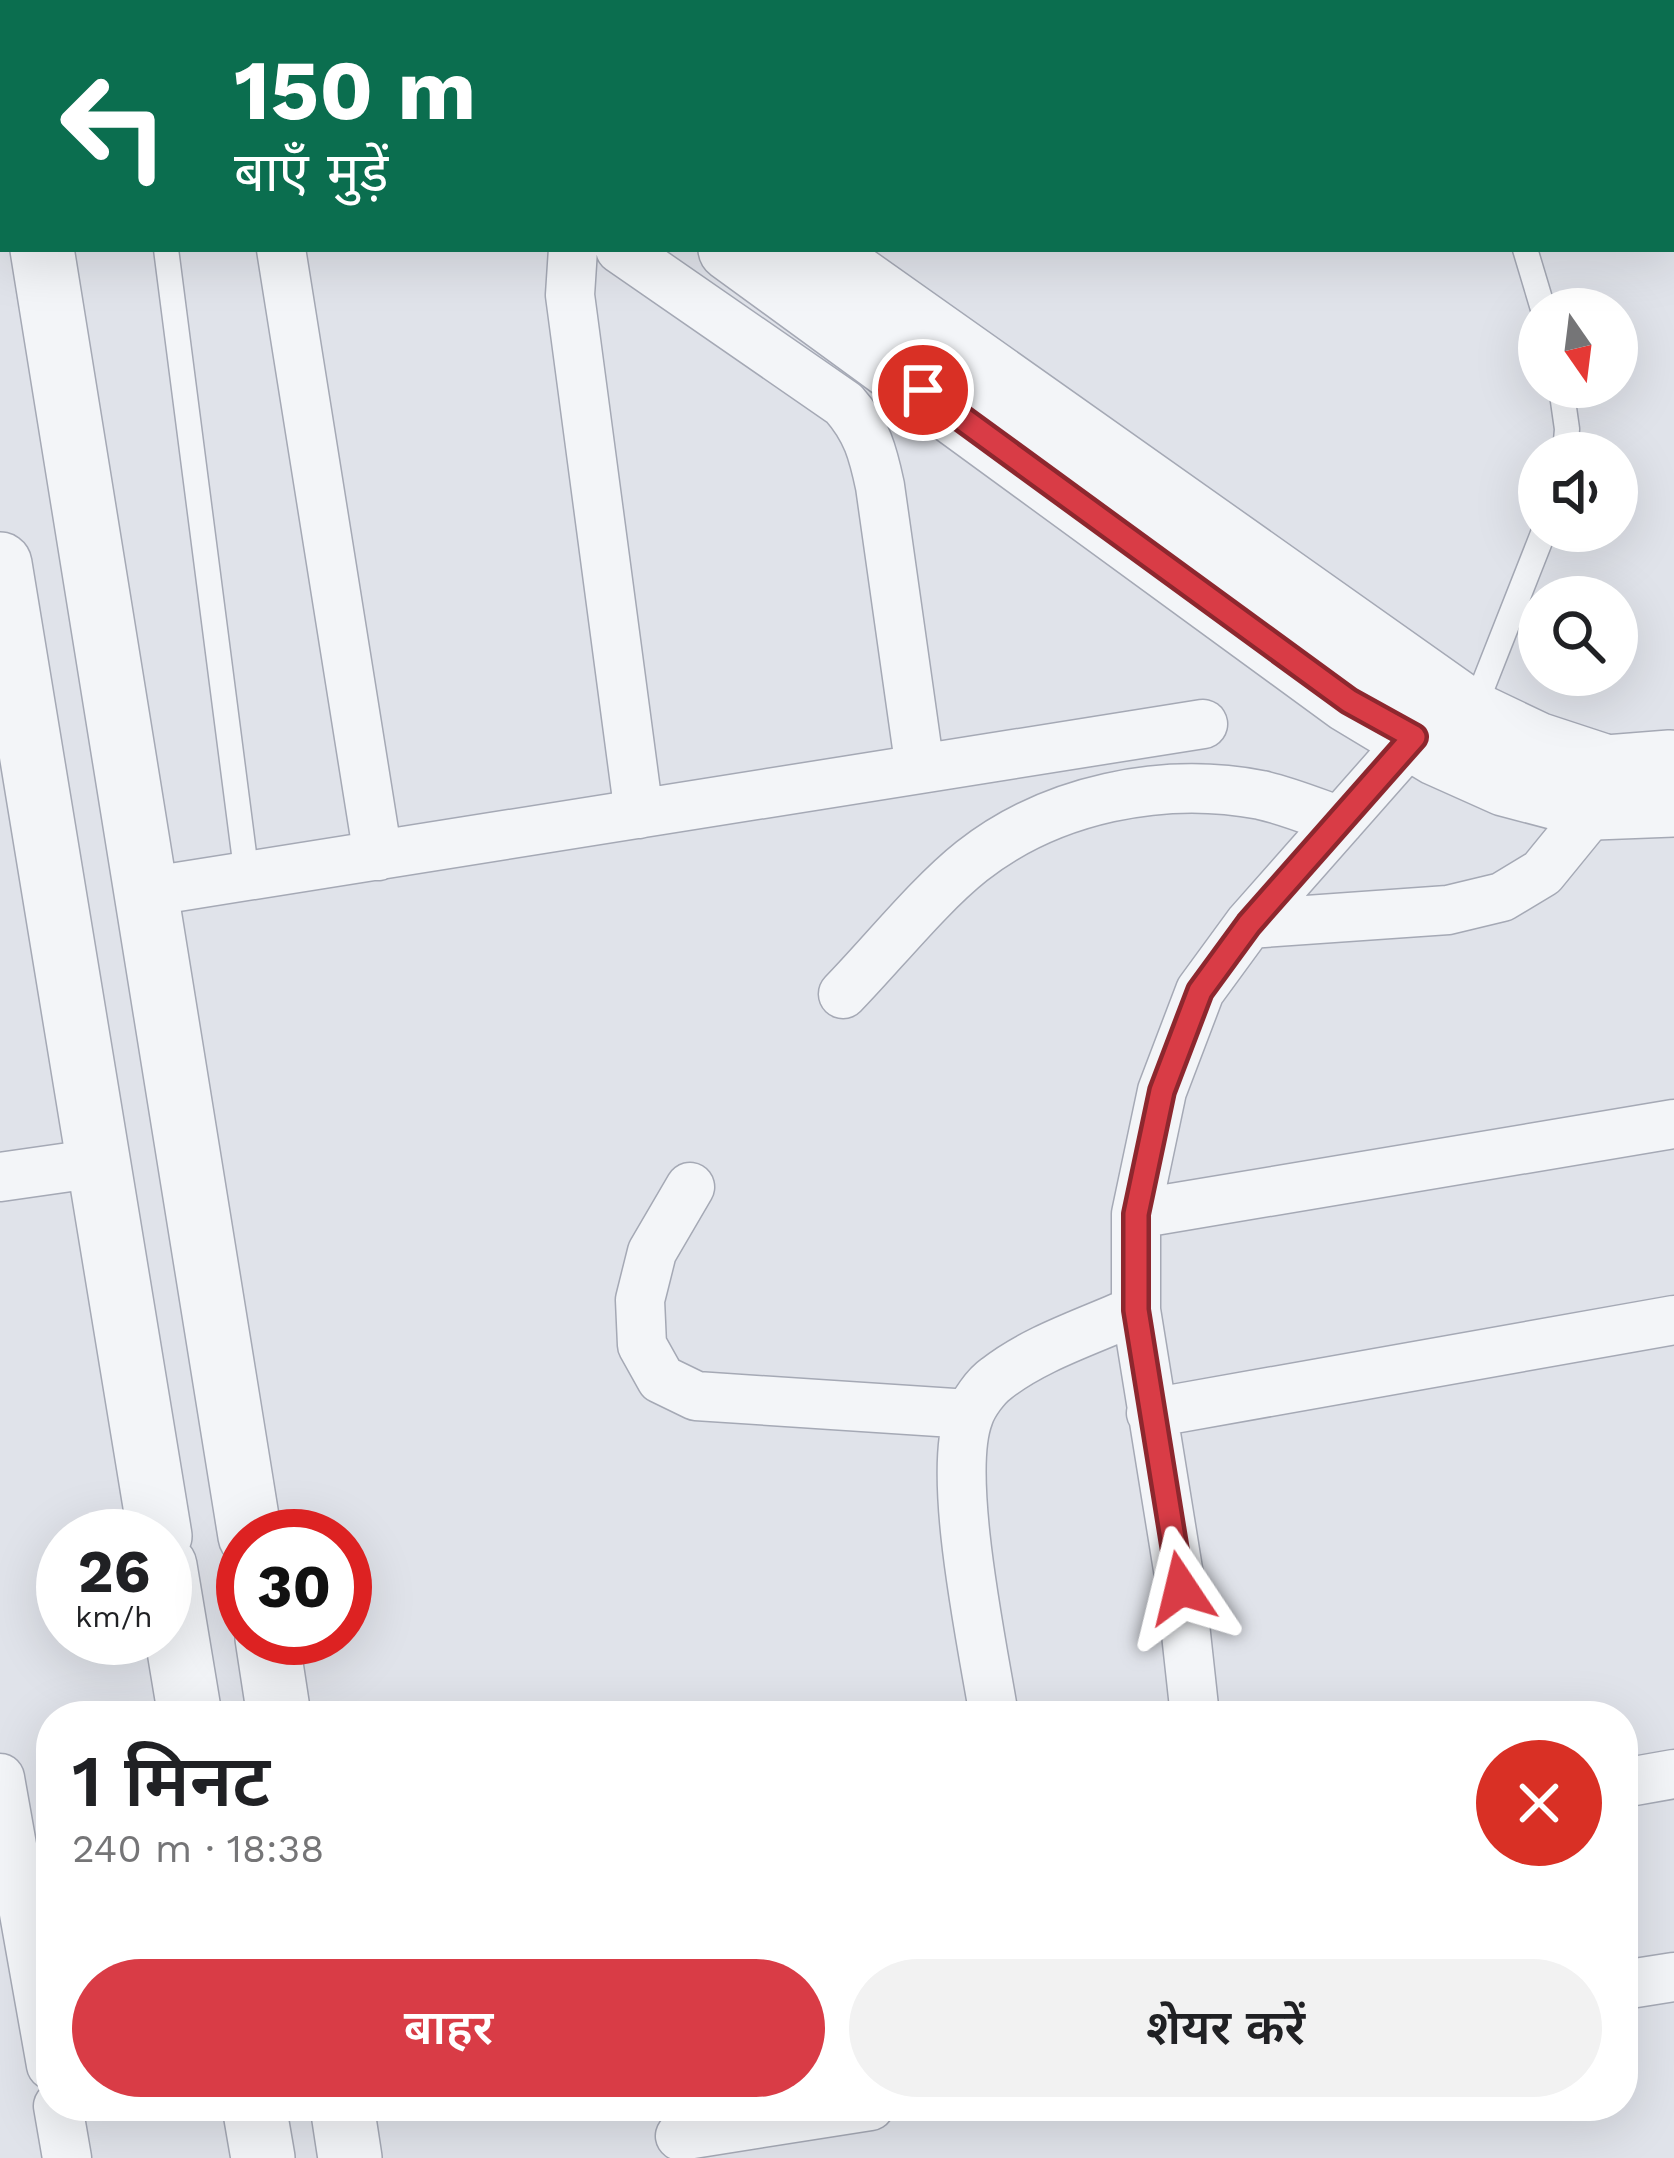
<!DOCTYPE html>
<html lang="hi">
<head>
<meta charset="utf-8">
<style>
  body { margin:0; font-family:"Work Sans","Noto Sans Devanagari",sans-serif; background:#f2f2f2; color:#202124; height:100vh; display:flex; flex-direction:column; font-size:45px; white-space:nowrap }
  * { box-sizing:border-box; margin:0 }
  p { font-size:39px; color:#757577 }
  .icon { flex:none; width:66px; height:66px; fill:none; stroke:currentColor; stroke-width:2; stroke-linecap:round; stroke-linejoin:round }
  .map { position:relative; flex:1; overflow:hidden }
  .side { position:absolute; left:36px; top:1701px; width:1602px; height:420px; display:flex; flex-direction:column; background:#fff; border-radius:48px; box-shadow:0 12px 48px #0002 }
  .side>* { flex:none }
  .hud { position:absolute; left:0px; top:0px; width:1674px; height:252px; box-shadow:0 12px 48px #0002; background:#0b6e4f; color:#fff; overflow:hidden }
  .needle { width:78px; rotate:166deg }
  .fabs { position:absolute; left:1518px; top:288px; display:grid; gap:24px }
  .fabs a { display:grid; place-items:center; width:120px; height:120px; border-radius:50%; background:#fff; box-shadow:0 12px 48px #0002; font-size:60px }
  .speed { position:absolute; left:36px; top:1509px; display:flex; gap:24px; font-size:60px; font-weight:700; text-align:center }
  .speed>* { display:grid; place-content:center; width:156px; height:156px; border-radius:50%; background:#fff; box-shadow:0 12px 48px #0002; line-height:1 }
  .speed small { font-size:30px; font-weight:400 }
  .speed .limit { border:18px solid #d22; background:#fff; color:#111 }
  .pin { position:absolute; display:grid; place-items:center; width:102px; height:102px; color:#fff; margin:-51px; border:6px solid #fff; border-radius:50%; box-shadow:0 3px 12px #0007 }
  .me { position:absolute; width:132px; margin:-66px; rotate:350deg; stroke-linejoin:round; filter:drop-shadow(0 0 9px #0008) }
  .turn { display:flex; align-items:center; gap:42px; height:252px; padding:0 36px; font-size:54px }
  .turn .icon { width:156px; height:156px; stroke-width:2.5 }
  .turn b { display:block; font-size:84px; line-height:102px }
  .round { display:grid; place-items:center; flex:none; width:126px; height:126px; border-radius:63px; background:#f2f2f2 }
  .summary { display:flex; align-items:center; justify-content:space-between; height:204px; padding:0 36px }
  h1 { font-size:72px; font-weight:600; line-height:90px }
  .action { display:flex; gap:24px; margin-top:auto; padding:24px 36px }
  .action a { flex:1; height:138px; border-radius:72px; background:#d93c46; color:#fff; font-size:48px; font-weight:600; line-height:138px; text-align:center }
  .action a+a { background:#f2f2f2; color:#202124 }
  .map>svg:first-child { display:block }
</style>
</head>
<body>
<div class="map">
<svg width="1674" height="2158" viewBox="0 0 1674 2158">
  <rect width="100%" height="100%" fill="#e0e3ea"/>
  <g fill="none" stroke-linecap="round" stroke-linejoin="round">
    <defs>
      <path id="service" d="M134,0V3
        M166,249L247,877
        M1525,249L1543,309
        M1561,387L1567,429L1565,453
        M1473,711L1544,531"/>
      <path id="minor" d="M1642,0L1643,3
        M1671,112L1674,113
        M281,249L378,856
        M573,249L570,295L639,814
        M620,249L844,404C867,430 873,453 880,486L920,769
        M146,892L1203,724
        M1249,924L1448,910L1502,897L1542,873L1595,808L1603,779
        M843,994C882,954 929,895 972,861C1051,799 1162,776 1261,795C1288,801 1314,812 1340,821
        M0,1177L98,1163
        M690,1187L652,1252L640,1300L642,1345L661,1379L696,1396L969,1414
        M1136,1214L1674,1124
        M1151,1413L1674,1320
        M994,1716C983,1648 946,1476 969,1416C973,1404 986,1386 996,1379C1035,1348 1090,1331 1136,1310
        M1195,1716L1181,1588L1136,1310V1214L1162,1091L1200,991L1249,924L1414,737
        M0,1778L51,2065
        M1623,1783L1674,1774
        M1623,1985L1674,1977
        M58,2106L67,2158
        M680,2136L870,2106"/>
      <path id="tertiary" d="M2,0L3,8
        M373,0L378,3
        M465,0L469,3
        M42,249L250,1536
        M730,249L1349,701L1437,754L1504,784L1595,808L1674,805
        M816,249L1472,713L1537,744L1607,767L1670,762
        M0,564L160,1536
        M165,1566L190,1716
        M267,1638L279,1716
        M254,2106L263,2158
        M342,2106L350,2158"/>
    </defs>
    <use href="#service" stroke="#a5a9b5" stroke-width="27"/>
    <use href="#minor" stroke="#a5a9b5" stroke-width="51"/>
    <use href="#tertiary" stroke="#a5a9b5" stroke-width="66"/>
    <use href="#service" stroke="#f3f5f8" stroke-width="24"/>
    <use href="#minor" stroke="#f3f5f8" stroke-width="48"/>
    <use href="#tertiary" stroke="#f3f5f8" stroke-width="63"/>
  </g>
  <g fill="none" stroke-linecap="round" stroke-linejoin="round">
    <defs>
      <path id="route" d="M923,390L1349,701L1414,737L1249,924L1200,991L1162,1091L1136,1214V1310L1181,1588"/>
    </defs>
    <use href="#route" stroke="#8d272e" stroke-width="30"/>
    <use href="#route" stroke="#d93c46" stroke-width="21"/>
  </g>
</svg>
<div class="fabs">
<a><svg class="needle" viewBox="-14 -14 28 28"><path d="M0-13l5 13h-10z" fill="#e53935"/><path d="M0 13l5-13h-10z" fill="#757577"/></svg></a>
<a><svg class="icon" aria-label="sound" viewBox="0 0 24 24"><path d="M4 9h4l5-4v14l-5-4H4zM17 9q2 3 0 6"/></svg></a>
<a><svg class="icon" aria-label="search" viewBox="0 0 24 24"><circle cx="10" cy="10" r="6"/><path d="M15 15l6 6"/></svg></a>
</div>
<div class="speed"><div>26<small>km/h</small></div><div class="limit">30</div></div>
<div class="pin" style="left:923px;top:390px;background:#d93025"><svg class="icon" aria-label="arrive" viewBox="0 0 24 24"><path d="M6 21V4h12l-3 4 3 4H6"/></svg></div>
<svg class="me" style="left:1181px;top:1588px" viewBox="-20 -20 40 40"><path d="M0-17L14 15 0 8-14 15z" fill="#d93c46" stroke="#fff" stroke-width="4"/></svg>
<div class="hud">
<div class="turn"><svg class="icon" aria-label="left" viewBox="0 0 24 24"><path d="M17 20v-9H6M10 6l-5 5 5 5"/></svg><div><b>150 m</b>बाएँ मुड़ें</div></div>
</div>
<section class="side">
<div class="summary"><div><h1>1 मिनट</h1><p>240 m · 18:38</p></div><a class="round" style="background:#d93025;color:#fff"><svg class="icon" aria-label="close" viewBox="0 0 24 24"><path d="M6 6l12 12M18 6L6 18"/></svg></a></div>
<div class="action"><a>बाहर</a><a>शेयर करें</a></div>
</section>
</div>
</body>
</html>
